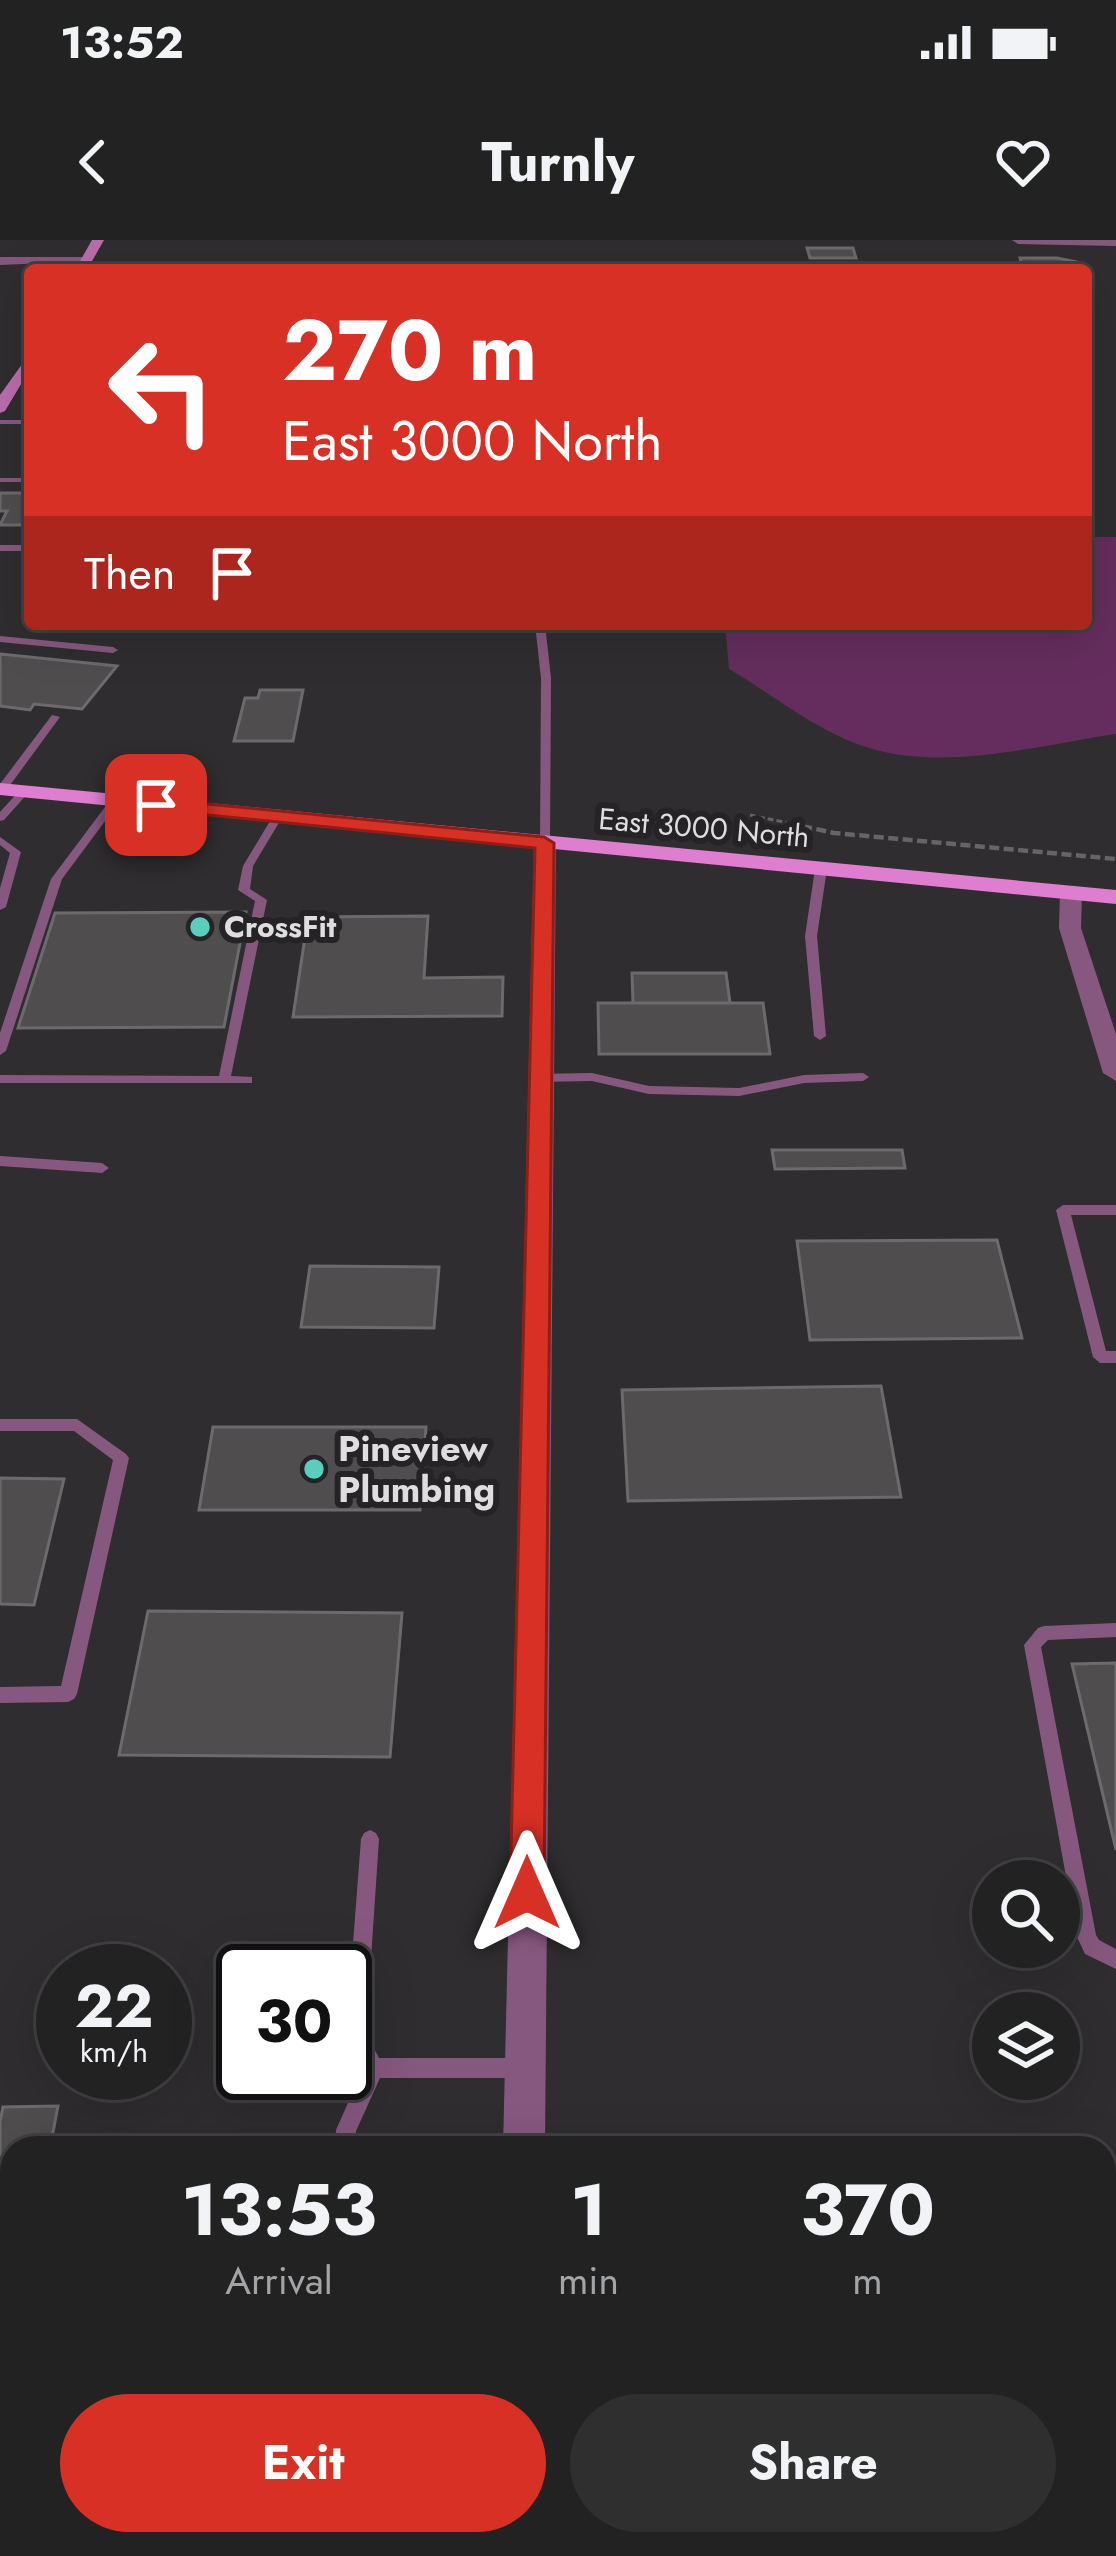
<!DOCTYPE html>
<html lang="en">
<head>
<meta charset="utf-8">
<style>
  body { margin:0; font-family:Jost,sans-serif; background:#2f2f30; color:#f1f3f6; height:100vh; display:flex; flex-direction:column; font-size:45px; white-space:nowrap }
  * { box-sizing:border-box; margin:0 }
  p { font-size:39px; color:#a3a4a6 }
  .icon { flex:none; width:66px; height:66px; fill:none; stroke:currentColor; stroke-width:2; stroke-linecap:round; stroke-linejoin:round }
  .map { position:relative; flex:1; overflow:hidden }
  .details { position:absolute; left:0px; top:1896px; width:1116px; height:420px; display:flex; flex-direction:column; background:#232223; border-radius:36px 36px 0 0; box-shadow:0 12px 48px #0002,0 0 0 3px #403f41 }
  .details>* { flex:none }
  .top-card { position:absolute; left:24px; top:24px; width:1068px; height:366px; border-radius:12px; box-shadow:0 12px 48px #0002,0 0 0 3px #403f41; background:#d93025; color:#fff; overflow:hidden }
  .fabs { position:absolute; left:972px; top:1620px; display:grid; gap:24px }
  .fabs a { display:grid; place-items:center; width:108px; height:108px; border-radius:50%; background:#232223; box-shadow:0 12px 48px #0002,0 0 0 3px #403f41; font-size:60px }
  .speed { position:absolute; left:36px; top:1704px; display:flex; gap:24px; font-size:60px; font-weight:700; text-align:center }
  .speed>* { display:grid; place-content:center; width:156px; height:156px; border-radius:50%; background:#232223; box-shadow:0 12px 48px #0002,0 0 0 3px #403f41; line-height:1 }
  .speed small { font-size:30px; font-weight:400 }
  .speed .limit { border:6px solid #111; border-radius:18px; background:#fff; color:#111 }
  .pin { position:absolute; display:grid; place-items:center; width:102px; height:102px; color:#fff; margin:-51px; border-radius:24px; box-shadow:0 6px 18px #0006 }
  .me { position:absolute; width:132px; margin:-66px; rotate:0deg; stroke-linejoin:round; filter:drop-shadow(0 0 9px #0008) }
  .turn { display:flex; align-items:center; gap:42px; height:252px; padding:0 60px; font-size:54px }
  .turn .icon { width:156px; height:156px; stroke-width:2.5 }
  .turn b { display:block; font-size:84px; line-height:102px }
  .then { display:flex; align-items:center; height:114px; padding:0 60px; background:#0003; gap:24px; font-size:45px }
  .eta { display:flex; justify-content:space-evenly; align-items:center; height:204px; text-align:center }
  .eta b { font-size:72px; font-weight:700; line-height:84px }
  .action { display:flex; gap:24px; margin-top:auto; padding:24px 60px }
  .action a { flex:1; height:138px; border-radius:72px; background:#d93025; color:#fff; font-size:48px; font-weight:700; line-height:138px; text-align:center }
  .action a+a { background:#2f2f30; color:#f1f3f6 }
  .status { display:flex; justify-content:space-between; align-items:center; height:84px; padding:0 60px; background:#232223; direction:ltr }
  .status svg { height:33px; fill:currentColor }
  header { display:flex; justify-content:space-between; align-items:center; height:156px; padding:0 60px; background:#232223; font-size:54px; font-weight:700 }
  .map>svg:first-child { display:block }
</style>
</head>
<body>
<div class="status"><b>13:52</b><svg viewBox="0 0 49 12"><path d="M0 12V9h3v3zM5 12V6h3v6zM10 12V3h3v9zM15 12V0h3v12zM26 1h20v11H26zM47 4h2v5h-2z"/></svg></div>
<header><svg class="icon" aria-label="back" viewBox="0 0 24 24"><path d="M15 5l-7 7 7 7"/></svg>Turnly<svg class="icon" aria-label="heart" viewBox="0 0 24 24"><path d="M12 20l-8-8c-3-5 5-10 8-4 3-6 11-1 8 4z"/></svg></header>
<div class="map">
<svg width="1116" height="2316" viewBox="0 0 1116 2316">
  <rect width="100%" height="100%" fill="#2f2d2f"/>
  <path fill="#642d5d" d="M1086,297H1116V494C1041,505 951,530 876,510C822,496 777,457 729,429L725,384H1086Z"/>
  <path fill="#504d4f" stroke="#6d6a6d" stroke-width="3" d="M807,8H853L856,18H810Z
    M1020,18H1057L1077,22L1079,28L1023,29Z
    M0,253H30V285H0L7,271H0Z
    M0,414L117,426L82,469L34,464L30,470L0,466Z
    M260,450H303L293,501H234L245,458H258Z
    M246,672L224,787L18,788L55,673Z
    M428,676L424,738L503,737L502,776L293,777L308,677Z
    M632,733H726L730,763H633Z
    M598,763H763L770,814H599Z
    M772,910H902L905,928L775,929Z
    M997,1000L1022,1098L810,1100L797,1001Z
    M310,1026L439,1027L434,1088L301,1087Z
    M881,1146L901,1257L628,1261L622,1150Z
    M213,1187H426L420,1270H199Z
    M0,1238L64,1239L34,1365L0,1364Z
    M148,1371L402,1373L390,1517L119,1515Z
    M1116,1423V1610L1072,1424Z
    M58,1866L50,1908H12V2120L0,2186V1882L3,1867Z
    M161,2304H310L309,2316H159Z
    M643,2304H1037L1038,2307L643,2309Z"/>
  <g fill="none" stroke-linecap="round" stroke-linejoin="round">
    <path stroke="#666566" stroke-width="3" stroke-dasharray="6 3" stroke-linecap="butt" d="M750,575L802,586"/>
    <path stroke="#666566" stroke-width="4.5" stroke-dasharray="10 4.5" stroke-linecap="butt" d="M788,583L834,593L1116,619"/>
    <path fill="#87587f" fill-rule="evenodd" d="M0,180H30V184H0Z
      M0,238H30V242H0Z
      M0,305H30V311H0Z
      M535,384H545L551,438L550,603L545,606L540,603L541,438Z
      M0,396L113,407L118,410L113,413L0,402Z
      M52,475L60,477L5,552L0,553V544Z
      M20,550L29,552L4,580L0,581V572Z
      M111,559L120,561L62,639L6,811L0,815V793L51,639Z
      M278,573L283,576L253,626L250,649L267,660L231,836L252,837V843H0V835L219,836L255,661L238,650L243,626L273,576Z
      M0,597L21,612L6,667L0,670V648L10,613L0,605Z
      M821,626L827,629L817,696L826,796L820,800L814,796L805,696L815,629Z
      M592,833L649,846L739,848L804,835L863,833L869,837L863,841L804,843L739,856L649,854L592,841L538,842L532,838L538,834Z
      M0,916L102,923L109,928L102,933L0,926Z
      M1063,965H1116V975H1071L1106,1111H1116V1123H1100L1093,1117L1056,970Z
      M0,1179H77L126,1214L129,1218L77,1454L74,1459L68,1462L0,1463V1447L61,1446L113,1220L74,1191H0Z
      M1116,1383V1397L1048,1400L1041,1407L1096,1695L1099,1700L1116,1709V1729L1085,1714L1077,1697L1024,1405L1038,1388L1044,1386Z
      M370,1590L376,1593L379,1599L366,1793L379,1818H522L529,1821L532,1828L529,1835L522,1838H380L356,1891L355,1908H335L336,1890L363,1829L346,1795L361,1599L364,1593Z"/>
    <path fill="#87587f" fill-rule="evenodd" d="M1012,0H1116V6L1018,4Z
      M0,17H86L92,21L0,25Z
      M545,597L556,603L545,1908H503L534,603Z
      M1071,646L1082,653L1081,688L1116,794V841L1103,833L1059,688L1060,653Z
      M486,2304H534L532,2316H484Z"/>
    <path fill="#b96ead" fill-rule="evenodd" d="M92,0H104L87,30H75Z
      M30,113V129L5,171L0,173V155Z"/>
    <path fill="#df7ed0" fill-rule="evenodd" d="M0,543L1116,650V664L0,555Z"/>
  </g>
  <path fill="#d93025" stroke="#8d1f18" stroke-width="3" d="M156,559L544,597L554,603L544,1653L539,1665L527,1670L515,1665L510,1653L535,608L149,569L146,565Z"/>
  <g fill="#59cebe" stroke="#252325" stroke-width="4.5">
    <circle cx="200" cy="687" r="12"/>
    <circle cx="314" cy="1229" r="12"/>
  </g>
  <g text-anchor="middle" stroke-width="12" stroke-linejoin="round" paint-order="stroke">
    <g font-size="30" fill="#dfdedf" stroke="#252325">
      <text transform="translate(704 588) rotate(5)" y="10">East 3000 North</text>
    </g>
    <g font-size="30" font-weight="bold" fill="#dfdedf" stroke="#252325" text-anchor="start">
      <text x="224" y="697">CrossFit</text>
    </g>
    <g font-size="36" font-weight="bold" fill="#dfdedf" stroke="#252325" text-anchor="start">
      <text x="338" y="1221">Pineview<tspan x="338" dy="41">Plumbing</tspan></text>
    </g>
  </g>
</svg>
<div class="fabs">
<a><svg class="icon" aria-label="search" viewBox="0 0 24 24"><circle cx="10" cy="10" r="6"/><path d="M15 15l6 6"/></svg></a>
<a><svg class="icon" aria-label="layers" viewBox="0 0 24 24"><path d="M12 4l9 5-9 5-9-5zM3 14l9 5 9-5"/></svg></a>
</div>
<div class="speed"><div>22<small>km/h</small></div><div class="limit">30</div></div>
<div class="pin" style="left:156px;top:565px;background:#d93025"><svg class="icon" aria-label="arrive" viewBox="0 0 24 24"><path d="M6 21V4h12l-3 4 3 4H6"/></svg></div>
<svg class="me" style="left:527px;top:1653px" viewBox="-20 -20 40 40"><path d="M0-17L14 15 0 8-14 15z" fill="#d93025" stroke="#fff" stroke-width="4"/></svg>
<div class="top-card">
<div class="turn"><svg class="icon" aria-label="left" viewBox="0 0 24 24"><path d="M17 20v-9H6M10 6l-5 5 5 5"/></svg><div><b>270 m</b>East 3000 North</div></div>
<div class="then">Then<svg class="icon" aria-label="arrive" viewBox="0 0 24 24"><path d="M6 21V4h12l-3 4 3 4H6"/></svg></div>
</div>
<section class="details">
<div class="eta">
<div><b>13:53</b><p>Arrival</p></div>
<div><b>1</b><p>min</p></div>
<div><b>370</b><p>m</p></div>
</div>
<div class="action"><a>Exit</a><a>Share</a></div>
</section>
</div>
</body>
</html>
